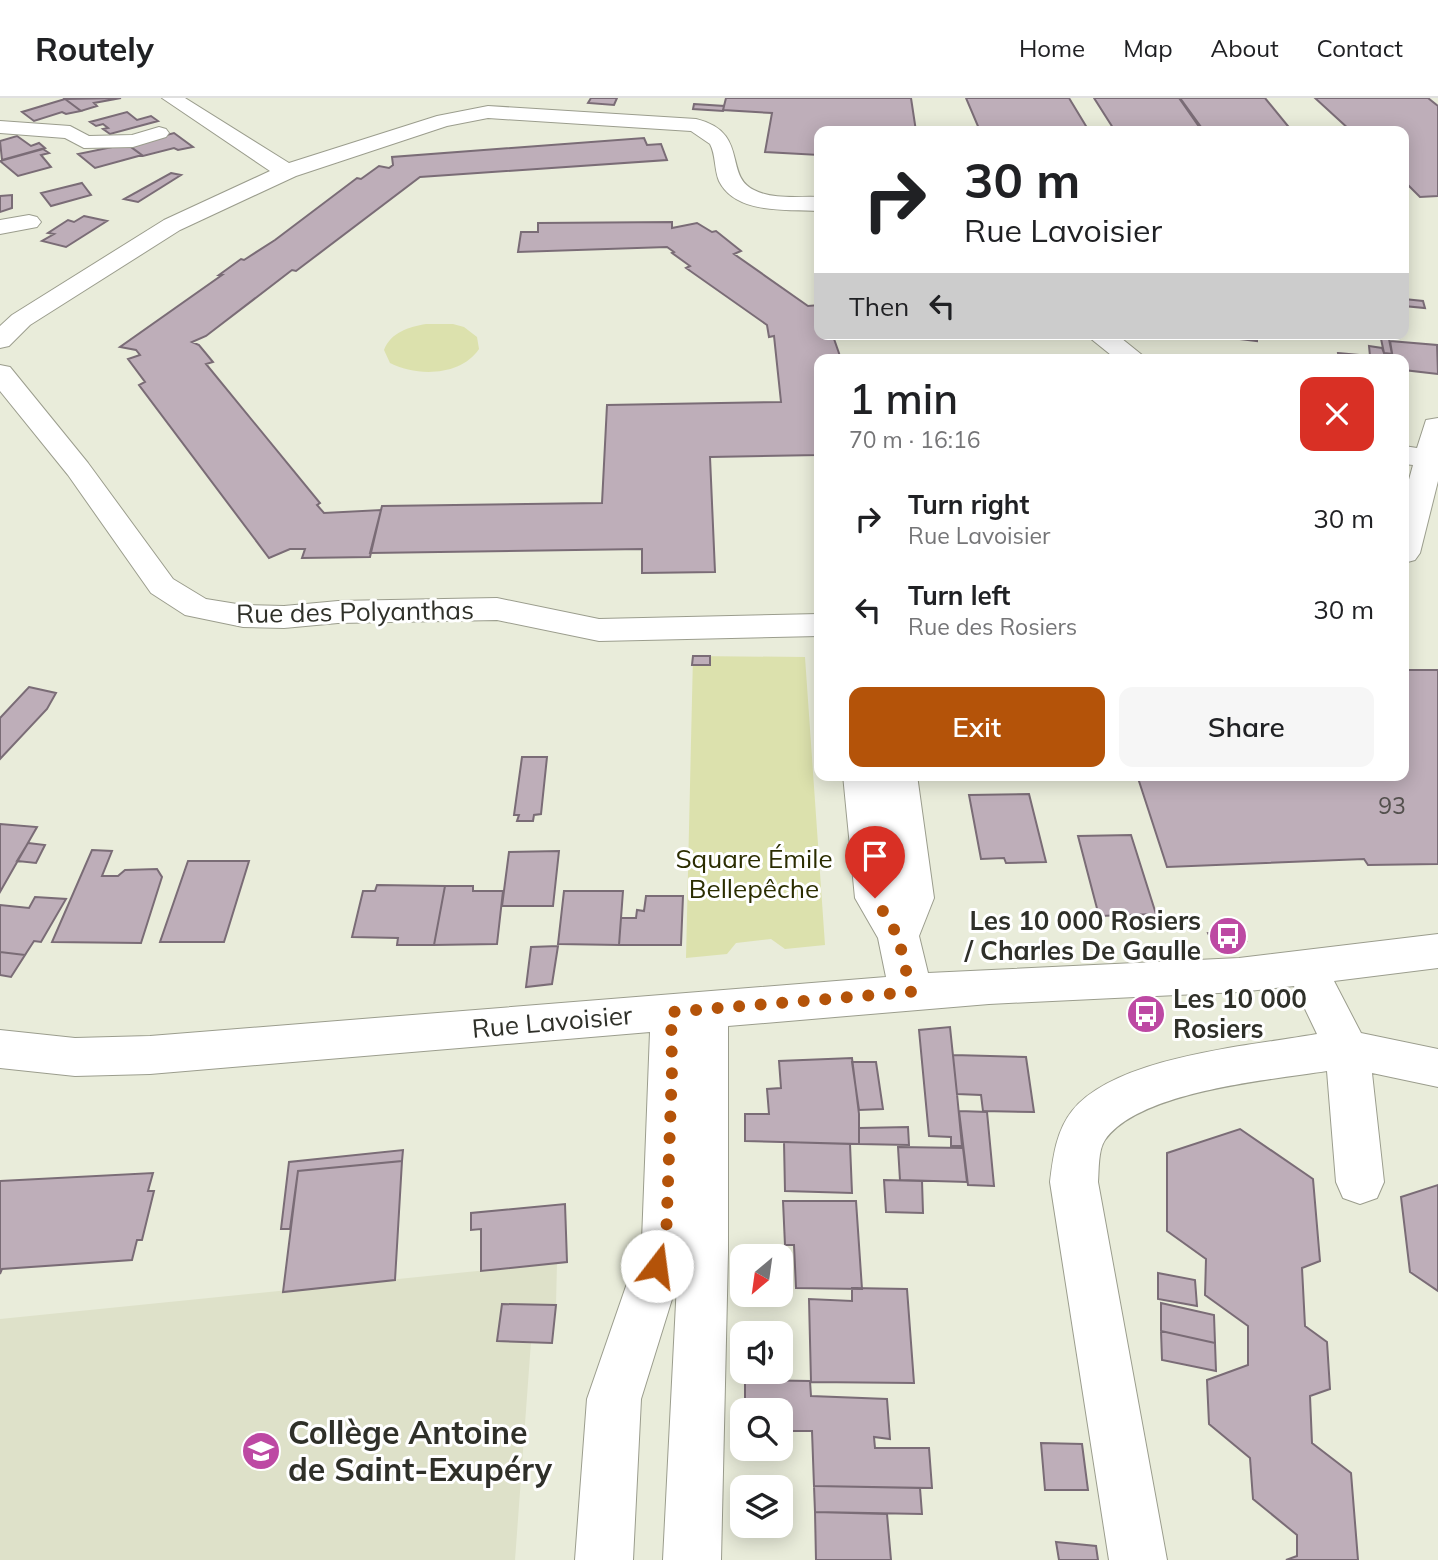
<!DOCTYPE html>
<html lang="en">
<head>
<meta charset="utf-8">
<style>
  body { margin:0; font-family:Mulish,sans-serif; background:#f6f6f6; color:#202124; height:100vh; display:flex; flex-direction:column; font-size:26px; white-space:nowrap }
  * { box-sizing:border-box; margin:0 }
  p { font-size:23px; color:#757577 }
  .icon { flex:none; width:38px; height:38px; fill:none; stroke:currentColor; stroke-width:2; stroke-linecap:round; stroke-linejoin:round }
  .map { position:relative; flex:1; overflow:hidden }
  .details { position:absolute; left:814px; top:256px; width:595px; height:427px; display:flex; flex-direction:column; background:#fff; border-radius:14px; box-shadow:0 4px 18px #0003 }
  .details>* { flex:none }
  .guide { position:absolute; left:814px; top:28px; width:595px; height:214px; border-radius:14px; box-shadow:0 4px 18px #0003; background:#fff; color:#202124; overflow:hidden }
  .needle { width:46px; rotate:209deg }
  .buttons { position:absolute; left:730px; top:1146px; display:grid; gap:14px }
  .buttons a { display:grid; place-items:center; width:63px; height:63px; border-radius:14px; background:#fff; box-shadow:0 4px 18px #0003; font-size:35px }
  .pin { position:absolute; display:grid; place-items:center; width:60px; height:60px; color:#fff; margin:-72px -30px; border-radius:50% 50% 50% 0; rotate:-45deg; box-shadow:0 0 7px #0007 }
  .pin .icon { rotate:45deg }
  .me { position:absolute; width:77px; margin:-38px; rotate:15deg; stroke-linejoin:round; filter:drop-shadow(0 0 5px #0008) }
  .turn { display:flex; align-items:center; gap:24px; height:147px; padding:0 35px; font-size:32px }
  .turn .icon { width:91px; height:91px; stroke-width:2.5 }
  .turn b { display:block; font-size:49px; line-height:60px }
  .then { display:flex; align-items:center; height:66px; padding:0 35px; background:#0003; gap:14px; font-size:26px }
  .round { display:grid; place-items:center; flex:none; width:74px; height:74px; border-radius:14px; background:#f6f6f6 }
  .head { display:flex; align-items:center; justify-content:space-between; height:119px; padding:0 35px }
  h1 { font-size:42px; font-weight:600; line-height:52px }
  .primary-button { display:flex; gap:14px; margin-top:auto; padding:14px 35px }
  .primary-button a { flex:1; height:80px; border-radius:14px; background:#b45309; color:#fff; font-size:28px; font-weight:600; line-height:80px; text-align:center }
  .primary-button a+a { background:#f6f6f6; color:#202124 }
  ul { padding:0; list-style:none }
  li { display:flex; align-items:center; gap:21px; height:91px; padding:0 35px }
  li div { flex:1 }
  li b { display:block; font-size:26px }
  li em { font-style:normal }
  header { display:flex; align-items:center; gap:42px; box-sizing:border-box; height:98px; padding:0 35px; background:#fff; border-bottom:2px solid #e0e0e0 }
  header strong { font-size:33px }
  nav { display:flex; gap:38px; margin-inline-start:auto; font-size:24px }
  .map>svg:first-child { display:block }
</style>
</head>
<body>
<header>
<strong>Routely</strong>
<nav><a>Home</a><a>Map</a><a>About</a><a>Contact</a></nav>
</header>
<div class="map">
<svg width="1438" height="1462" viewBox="0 0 1438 1462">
  <rect width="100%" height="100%" fill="#e9ecda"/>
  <path fill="#dee1c9" d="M557,1165L556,1207L503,1206L497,1242L531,1244L515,1462H0V1221Z"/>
  <path fill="#dce1ad" d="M426,226H453L464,229L477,239L479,251C461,278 417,279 390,265L384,252C391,234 409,229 426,226Z
    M693,558L805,559L825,847L785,851L771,841L736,845L727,856L686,860Z"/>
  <path fill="#beaeb9" stroke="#7a6c76" stroke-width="2" d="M121,0L94,5L97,8L81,13L65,1Z
    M591,0H617L614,7L588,5Z
    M726,0H911L916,33H819V57L765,54L772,15L723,12Z
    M966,0H1069L1089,33H980Z
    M1094,0H1179L1202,33H1115Z
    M1180,0H1265L1292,33H1204Z
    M1315,0H1428L1438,8V98L1420,99L1404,83V33H1351Z
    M65,1L81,13L66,16L62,14L34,23L22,14Z
    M694,6L724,8L723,13L693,11Z
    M127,14L137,22L151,18L158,23L110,36L103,31L108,30L103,26L96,28L90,24Z
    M174,35L193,49L178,52L174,50L143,58L128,47Z
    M17,38L31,48L39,45L45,50L2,62L0,43Z
    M644,40L647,47L661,46L667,62L420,79L296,173L292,172L206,238L192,244L199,247L213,264L206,266L320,405L317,407L324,415L381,412L370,459L302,460L305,451H290L269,460L139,287L145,284L128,261L140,257L136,252L120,249L222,177H219L241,161L244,162L275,142L357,80L361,81L379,68L389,70L393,67L392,59Z
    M127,46L142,57L95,70L78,56Z
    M43,51L49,55L41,57L51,69L18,78L0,63Z
    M171,75L181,77L138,104L124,101Z
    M82,85L91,97L51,108L41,95Z
    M12,97V110L0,114V98Z
    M84,118L107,123L66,149L42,143L54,136L48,135L68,122L74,124Z
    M672,124V130L697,125L712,134L716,133L741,153L734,156L808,208L819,207V236L969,238H833L841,261H819V357L710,359L715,474L642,475V451L370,455L382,408L602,405L607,307L781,304L774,238L769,239L767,227L686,170L690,168L672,155L674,154L667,149L518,154L521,134H538V125Z
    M1404,201L1423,203L1425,210L1404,208Z
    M1224,236H1257V243L1224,239Z
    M1380,236H1388L1392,256L1384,255Z
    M1390,243L1437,247L1438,276L1404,272V261H1393Z
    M1369,248L1382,250L1384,255L1392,256L1393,261L1370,258Z
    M1338,255L1370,258L1389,261H1339Z
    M693,558H710V567H692Z
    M1404,572H1438V766L1368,767L1364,761L1167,769L1137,677H1404Z
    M29,589L56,595L47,611L0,661V620Z
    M522,659H547L541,716L534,717L533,723H517L519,717H514Z
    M1029,696L1046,764L1006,765L1004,760L981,761L969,697Z
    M0,726L37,729L0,794Z
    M1131,737L1156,816L1099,818L1078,738Z
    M28,745L45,747L36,765L17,763Z
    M92,752L112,753L102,778H118L125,772L157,771L162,779L141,845L52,844Z
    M559,753L553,808H502L509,754Z
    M188,763H249L224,844H160Z
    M377,787L445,788L434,847H397L398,840L352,839L363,793H375Z
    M445,788H473V793H503L497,846L434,847Z
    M564,793H623L619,847L558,846Z
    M646,798H683L681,847H619L621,820H636L637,812L644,813Z
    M35,799L66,801L41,844L34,843L25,857L0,854V807L29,810Z
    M1240,831L1246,843L1214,847L1208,835Z
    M558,848L552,886L526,889L531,849Z
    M0,854L25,857L11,879L0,877Z
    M950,929L957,996L962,1048H951V1039L929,1038L919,932Z
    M953,957L1026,959L1034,1014L983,1013L981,997L957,996Z
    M852,960L859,1016V1046L745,1043V1016H769L767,991L781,990L779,963Z
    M852,964H876L883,1011L859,1012Z
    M959,1013L987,1014L994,1088L968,1087Z
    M908,1029L909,1047L859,1046V1030Z
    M1240,1031L1313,1081L1320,1163L1302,1170L1305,1228L1327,1244L1330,1291L1310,1298L1312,1345L1351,1375L1358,1462H1286L1297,1458V1437L1253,1401L1250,1360L1209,1326L1207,1282L1248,1267V1228L1205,1197L1206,1161L1167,1133V1055Z
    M784,1044L850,1046L852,1095L785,1093Z
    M898,1049L963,1050L967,1084L900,1082Z
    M403,1052L402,1063L298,1073L290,1131H281L289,1064Z
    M402,1063L395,1182L283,1194L298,1073Z
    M153,1075L148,1093H154L142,1142H137L132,1162L2,1171L0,1176V1083Z
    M884,1082L922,1083L923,1115L886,1114Z
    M1438,1087V1193L1410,1174L1401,1099Z
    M783,1103H856L862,1191L796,1190L794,1147H785Z
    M565,1106L567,1164L481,1173V1131L471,1132V1115Z
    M1158,1175L1195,1182L1197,1208L1158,1201Z
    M852,1190L907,1191L914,1285L811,1284L809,1201L852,1203Z
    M1161,1205L1214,1217L1215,1245L1161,1233Z
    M502,1206L556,1207L552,1245L497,1243Z
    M1161,1233L1215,1245L1216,1273L1162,1262Z
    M745,1282L810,1283L811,1298L887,1301L890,1341L874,1339L875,1350H929L932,1390L814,1388L812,1333H780V1312H745Z
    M1041,1345L1082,1346L1088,1392H1045Z
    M814,1388L920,1390L922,1416L815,1414Z
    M815,1414L887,1416L891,1462H816Z
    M1056,1444L1096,1448L1098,1462H1059Z"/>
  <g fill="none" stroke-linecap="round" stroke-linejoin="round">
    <defs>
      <path id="minor" d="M162,0H185L289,65L437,18L488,8L696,21C750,34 723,77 754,92C773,102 799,98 819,99V113C788,111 736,117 719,83C714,71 716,57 710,46L691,33L488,20L447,28L296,78L180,132L30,227L9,248L0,250V228L12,217L164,122L270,73Z
        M0,23L70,28L89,38L132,37L159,29L166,31L169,35L166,39L133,49L84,50L65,40L0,35Z
        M29,117L37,119L41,124L37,129L0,136V122Z
        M1085,236H1116L1147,261H1116Z
        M0,267L10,269L88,365L173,481L206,501L243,507L284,508L338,503L497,500L599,521L819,516V538L599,543L497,522L338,525L284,530L243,529L185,517L151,495L68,377L0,293Z
        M1438,320V383L1420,455L1415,462L1404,465V400L1413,367L1404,366V348L1417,350L1426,322Z
        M843,677H917L934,800L919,838L928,875L1239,860L1438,836V870L1334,883L1361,935L1438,951V989L1372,975L1384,1084L1377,1100L1360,1106L1343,1100L1336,1084L1327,973C1270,982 1139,993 1105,1042C1098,1052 1099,1072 1098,1084L1167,1462H1109L1050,1084C1053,1060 1056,1033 1072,1013C1116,958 1251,948 1317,936L1294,888L1239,894L989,906L728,928V1154L721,1462H663L677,1185L641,1301L633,1462H575L587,1301L642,1142L650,934L150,976L75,978L0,970V932L75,940L150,938L886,879L878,840L855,800Z"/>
    </defs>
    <use href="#minor" stroke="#9b9d8d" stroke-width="2"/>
    <use href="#minor" fill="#fff" fill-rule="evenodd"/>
  </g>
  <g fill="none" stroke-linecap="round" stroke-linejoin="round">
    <path stroke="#b45309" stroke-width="12" stroke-dasharray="0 21.6" d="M657,1168L666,1142L672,972L671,914L911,894L898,838L875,800"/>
  </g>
  <defs>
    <symbol id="bus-disc" viewBox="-11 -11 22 22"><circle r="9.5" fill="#bd49a3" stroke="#fff"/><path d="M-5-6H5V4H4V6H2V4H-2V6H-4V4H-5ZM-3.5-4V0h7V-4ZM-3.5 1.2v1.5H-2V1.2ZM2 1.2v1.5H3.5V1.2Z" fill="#fff"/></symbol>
    <symbol id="school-disc" viewBox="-11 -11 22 22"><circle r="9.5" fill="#bd49a3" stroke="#fff"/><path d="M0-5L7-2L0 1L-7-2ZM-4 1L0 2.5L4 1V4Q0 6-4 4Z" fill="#fff"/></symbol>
  </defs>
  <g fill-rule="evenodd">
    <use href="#bus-disc" x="1206" y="816" width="44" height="44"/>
    <use href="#bus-disc" x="1124" y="894" width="44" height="44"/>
    <use href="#school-disc" x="239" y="1331" width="44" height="44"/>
  </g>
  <g text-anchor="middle" stroke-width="6" stroke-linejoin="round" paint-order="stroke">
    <g font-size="23" fill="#53504d">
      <text x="1392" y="716">93</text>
    </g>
    <g font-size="26" fill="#2f3029" stroke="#fff">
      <text transform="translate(355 514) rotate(-1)" y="9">Rue des Polyanthas</text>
      <text transform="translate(552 924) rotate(-5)" y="9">Rue Lavoisier</text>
    </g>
    <g font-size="26" fill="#2b2d00" stroke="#fff">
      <text x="754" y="770">Square Émile<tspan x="754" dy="30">Bellepêche</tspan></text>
    </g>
    <g font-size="26" font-weight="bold" fill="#2f3029" stroke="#fff" text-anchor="end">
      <text x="1201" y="832">Les 10 000 Rosiers<tspan x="1201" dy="30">/ Charles De Gaulle</tspan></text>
      <text x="1173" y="910" text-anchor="start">Les 10 000<tspan x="1173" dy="30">Rosiers</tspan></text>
    </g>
    <g font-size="32" font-weight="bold" fill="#2f3029" stroke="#fff" text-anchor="start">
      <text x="288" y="1346">Collège Antoine<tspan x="288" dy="37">de Saint-Exupéry</tspan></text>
    </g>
  </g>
</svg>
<div class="buttons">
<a><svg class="needle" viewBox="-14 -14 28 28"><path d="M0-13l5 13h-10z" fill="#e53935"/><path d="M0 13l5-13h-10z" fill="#757577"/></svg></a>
<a><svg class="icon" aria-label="sound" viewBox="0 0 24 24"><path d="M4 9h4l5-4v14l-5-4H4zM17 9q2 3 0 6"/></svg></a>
<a><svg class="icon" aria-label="search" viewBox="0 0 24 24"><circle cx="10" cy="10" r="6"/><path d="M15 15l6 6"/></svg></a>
<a><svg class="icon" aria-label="layers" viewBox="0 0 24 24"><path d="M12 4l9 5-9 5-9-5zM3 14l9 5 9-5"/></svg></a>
</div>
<div class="pin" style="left:875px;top:800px;background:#d93025"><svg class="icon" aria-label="arrive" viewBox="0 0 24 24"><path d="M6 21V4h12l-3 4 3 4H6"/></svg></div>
<svg class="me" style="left:657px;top:1168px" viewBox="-20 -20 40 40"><circle r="19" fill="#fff"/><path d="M0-13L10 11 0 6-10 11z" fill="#b45309"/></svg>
<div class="guide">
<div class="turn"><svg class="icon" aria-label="right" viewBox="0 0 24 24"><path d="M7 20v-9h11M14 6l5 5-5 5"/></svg><div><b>30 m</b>Rue Lavoisier</div></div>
<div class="then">Then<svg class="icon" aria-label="left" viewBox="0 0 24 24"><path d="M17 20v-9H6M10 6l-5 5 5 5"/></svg></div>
</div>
<section class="details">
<div class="head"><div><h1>1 min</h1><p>70 m · 16:16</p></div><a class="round" style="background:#d93025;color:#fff"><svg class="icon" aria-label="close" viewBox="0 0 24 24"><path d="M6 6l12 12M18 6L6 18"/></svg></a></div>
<ul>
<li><svg class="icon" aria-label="right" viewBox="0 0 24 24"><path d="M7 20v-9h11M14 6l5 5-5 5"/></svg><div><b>Turn right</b><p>Rue Lavoisier</p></div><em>30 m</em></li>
<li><svg class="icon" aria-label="left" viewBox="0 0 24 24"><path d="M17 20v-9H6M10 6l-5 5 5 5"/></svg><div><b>Turn left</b><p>Rue des Rosiers</p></div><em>30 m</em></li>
</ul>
<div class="primary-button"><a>Exit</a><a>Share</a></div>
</section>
</div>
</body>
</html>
